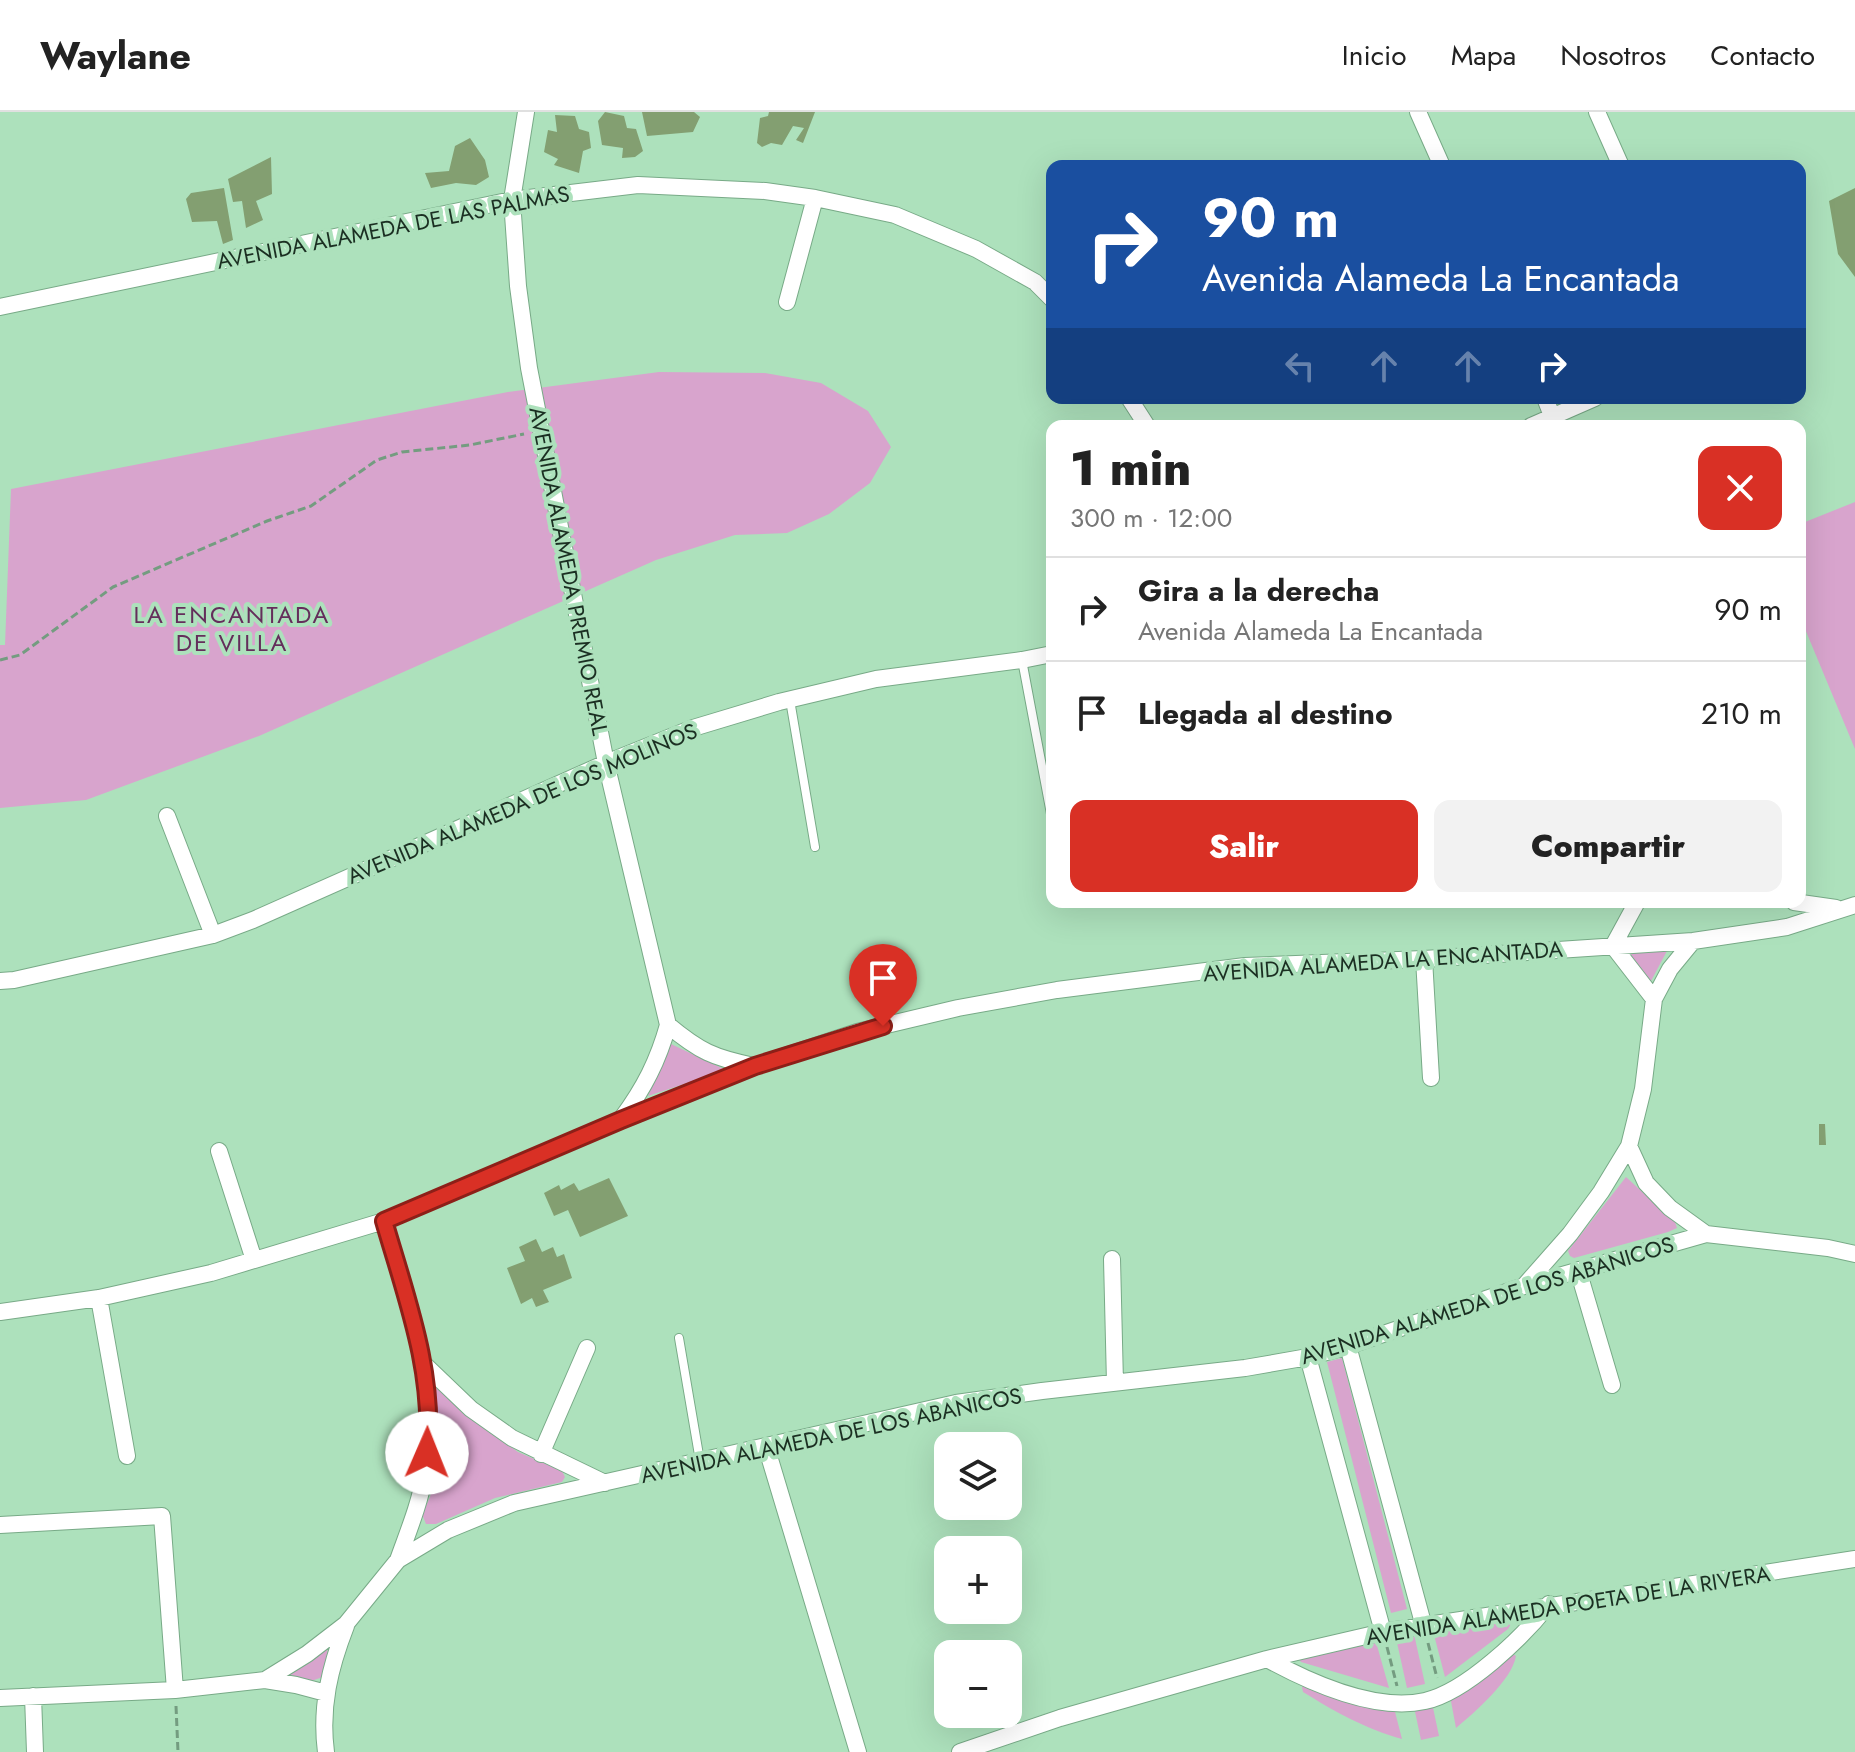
<!DOCTYPE html>
<html lang="es">
<head>
<meta charset="utf-8">
<style>
  body { margin:0; font-family:Jost,sans-serif; background:#f2f2f2; color:#222; height:100vh; display:flex; flex-direction:column; font-size:30px; white-space:nowrap }
  * { box-sizing:border-box; margin:0 }
  p { font-size:26px; color:#767676 }
  .icon { flex:none; width:44px; height:44px; fill:none; stroke:currentColor; stroke-width:2; stroke-linecap:round; stroke-linejoin:round }
  .map { position:relative; flex:1; overflow:hidden }
  .side { position:absolute; left:1046px; top:308px; width:760px; height:488px; display:flex; flex-direction:column; background:#fff; border-radius:16px; box-shadow:0 8px 32px #0002 }
  .side>* { flex:none }
  .top-card { position:absolute; left:1046px; top:48px; width:760px; height:244px; border-radius:16px; box-shadow:0 8px 32px #0002; background:#1a4fa0; color:#fff; overflow:hidden }
  .buttons { position:absolute; left:934px; top:1320px; display:grid; gap:16px }
  .buttons a { display:grid; place-items:center; width:88px; height:88px; border-radius:16px; background:#fff; box-shadow:0 8px 32px #0002; font-size:40px }
  .pin { position:absolute; display:grid; place-items:center; width:68px; height:68px; color:#fff; margin:-82px -34px; border-radius:50% 50% 50% 0; rotate:-45deg; box-shadow:0 0 8px #0007 }
  .pin .icon { rotate:45deg }
  .me { position:absolute; width:88px; margin:-44px; rotate:1deg; stroke-linejoin:round; filter:drop-shadow(0 0 6px #0008) }
  .turn { display:flex; align-items:center; gap:28px; height:168px; padding:0 24px; font-size:36px }
  .turn .icon { width:104px; height:104px; stroke-width:2.5 }
  .turn b { display:block; font-size:56px; line-height:68px }
  .lanes { display:flex; align-items:center; height:76px; padding:0 24px; background:#0003; justify-content:center; gap:40px; direction:ltr }
  .lanes .off { opacity:.35 }
  .round { display:grid; place-items:center; flex:none; width:84px; height:84px; border-radius:16px; background:#f2f2f2 }
  .headline { display:flex; align-items:center; justify-content:space-between; height:136px; padding:0 24px }
  h1 { font-size:48px; font-weight:800; line-height:60px }
  .button { display:flex; gap:16px; margin-top:auto; padding:16px 24px }
  .button a { flex:1; height:92px; border-radius:16px; background:#d93025; color:#fff; font-size:32px; font-weight:800; line-height:92px; text-align:center }
  .button a+a { background:#f2f2f2; color:#222 }
  ul { padding:0; list-style:none }
  li { display:flex; align-items:center; gap:24px; height:104px; padding:0 24px; border-top:2px solid #e0e0e0 }
  li div { flex:1 }
  li b { display:block; font-size:30px }
  li em { font-style:normal }
  header { display:flex; align-items:center; gap:48px; box-sizing:border-box; height:112px; padding:0 40px; background:#fff; border-bottom:2px solid #e0e0e0 }
  header strong { font-size:38px }
  nav { display:flex; gap:44px; margin-inline-start:auto; font-size:28px }
  .map>svg:first-child { display:block }
</style>
</head>
<body>
<header>
<strong>Waylane</strong>
<nav><a>Inicio</a><a>Mapa</a><a>Nosotros</a><a>Contacto</a></nav>
</header>
<div class="map">
<svg width="1855" height="1640" viewBox="0 0 1855 1640">
  <rect width="100%" height="100%" fill="#ade1bc"/>
  <path fill="#d8a4cd" d="M659,260L765,261L821,271L868,299L891,335L870,371L829,402L787,421L735,423L656,448L259,624L86,688L0,696V533H5L11,377L508,280Z
    M1855,390V637L1800,505V412Z
    M1668,837L1651,869L1647,868L1630,841Z
    M671,932L726,958L648,984Z
    M1626,1065L1675,1110L1677,1116L1668,1120L1574,1146L1570,1144L1568,1139Z
    M1342,1246L1407,1497L1391,1501L1327,1250Z
    M436,1272L459,1297L518,1340L562,1359L565,1365L562,1370L495,1386L436,1412H426L422,1402L430,1385L439,1346L433,1279V1273Z
    M1508,1508L1511,1512L1508,1517L1445,1565L1433,1519Z
    M1414,1522L1425,1572L1407,1576L1396,1526Z
    M1376,1530L1389,1576L1301,1550L1298,1546Z
    M328,1536L323,1565L311,1569L290,1563Z
    M1513,1542L1516,1544C1512,1568 1475,1600 1456,1616L1450,1584Z
    M1304,1574L1394,1596L1402,1627C1364,1616 1337,1601 1303,1580L1302,1575Z
    M1432,1591L1439,1624L1421,1628L1414,1595Z"/>
  <path fill="#839f71" d="M605,0L624,4L627,16L636,17L643,39L635,45L622,46L623,36L602,33L598,9Z
    M642,0H694L700,5L693,20L647,24Z
    M769,0H815L803,31L796,28L804,16L793,14L782,33L771,31L762,35L757,31L760,6L768,4Z
    M555,3L575,4L579,17L589,20L591,36L583,39L579,61L554,53L558,47L544,40L548,18L557,20Z
    M470,26L485,48L489,65L476,73L456,71L431,76L425,61L449,59L455,34Z
    M271,45L272,82L256,89L263,108L246,116L242,89L233,90L228,67Z
    M224,76L233,128L223,132L217,109L192,110L186,87L191,81Z
    M1855,76V165L1838,142L1829,89Z
    M1819,1012H1825L1826,1033H1819Z
    M609,1066L628,1104L580,1125L568,1098L554,1104L544,1081L559,1073L561,1078L574,1071L579,1079Z
    M536,1127L542,1140L553,1135L557,1145L564,1142L572,1166L543,1178L549,1190L536,1195L532,1186L521,1192L507,1156L525,1149L519,1135Z"/>
  <g fill="none" stroke-linecap="round" stroke-linejoin="round">
    <defs>
      <path id="service" d="M1022,548L1051,702
        M790,588L815,735
        M679,1226L700,1349"/>
      <path id="minor" d="M526,0L512,88L518,174L529,256L606,651L668,913C658,949 644,976 622,1006
        M1418,0L1442,54
        M1597,0L1621,54
        M787,190L815,86
        M0,195L512,88L638,73L765,79L815,86L895,103L976,137L1035,170L1052,187
        M1129,286L1147,314
        M1545,286L1556,314
        M1531,314L1595,286
        M167,704L213,823
        M1637,790L1613,834L1654,887
        M1794,790L1836,796
        M1424,847L1431,966
        M0,869L14,868L213,823L253,808L606,651L693,616L779,590L876,567L1022,548L1052,542
        M668,913C699,939 714,946 754,954
        M1629,1034L1646,1071L1670,1096L1706,1122
        M219,1039L254,1148
        M384,1109C408,1192 439,1273 425,1361C420,1391 408,1420 398,1448
        M1112,1147L1115,1271
        M1578,1158L1612,1273
        M1525,1173L1570,1122L1601,1080L1629,1034L1643,977L1654,887L1670,857L1693,829
        M99,1186L127,1344
        M0,1200L99,1186L211,1161L384,1109L621,1008L755,954L857,920L958,896L1057,878L1245,854L1424,847L1693,829L1787,815L1855,793
        M1348,1234L1423,1511
        M1308,1245L1383,1520
        M425,1253L471,1297L512,1326L605,1371
        M766,1334L858,1640
        M541,1342L587,1236
        M0,1413L162,1404L175,1578
        M1267,1547C1309,1570 1375,1600 1425,1589C1466,1580 1523,1525 1549,1492
        M265,1568L296,1573L326,1581
        M33,1584L35,1640
        M0,1586L175,1578L265,1568L307,1542L346,1512L398,1448L448,1418L514,1391L956,1291L1042,1279L1245,1256L1308,1245L1348,1234L1524,1174L1706,1122L1828,1136L1855,1142
        M326,1640C320,1595 330,1555 346,1514
        M960,1640L1060,1606L1267,1547L1383,1520L1855,1447"/>
    </defs>
    <use href="#service" stroke="#78aa87" stroke-width="10"/>
    <use href="#minor" stroke="#78aa87" stroke-width="18"/>
    <path stroke="#749c80" stroke-width="3" stroke-dasharray="8 4" stroke-linecap="butt" d="M0,548L20,543L113,475L267,409L311,394L377,348L402,340L470,333L524,322
      M1428,1531L1437,1566
      M1387,1535L1397,1574
      M176,1594L178,1640"/>
    <use href="#service" stroke="#fff" stroke-width="8"/>
    <use href="#minor" stroke="#fff" stroke-width="16"/>
  </g>
  <g fill="none" stroke-linecap="round" stroke-linejoin="round">
    <defs>
      <path id="route" d="M427,1341C435,1261 406,1185 384,1109L621,1008L755,954L883,914"/>
    </defs>
    <use href="#route" stroke="#8d1f18" stroke-width="20"/>
    <use href="#route" stroke="#d93025" stroke-width="14"/>
  </g>
  <g text-anchor="middle" stroke-width="8" stroke-linejoin="round" paint-order="stroke">
    <g font-size="22" fill="#1b2f22" stroke="#ade1bc">
      <text transform="translate(393 115) rotate(-11)" y="8">AVENIDA ALAMEDA DE LAS PALMAS</text>
      <text transform="translate(569 459) rotate(79)" y="8">AVENIDA ALAMEDA PREMIO REAL</text>
      <text transform="translate(522 691) rotate(-23)" y="8">AVENIDA ALAMEDA DE LOS MOLINOS</text>
      <text transform="translate(1383 849) rotate(-4)" y="8">AVENIDA ALAMEDA LA ENCANTADA</text>
      <text transform="translate(1487 1188) rotate(-17)" y="8">AVENIDA ALAMEDA DE LOS ABANICOS</text>
      <text transform="translate(831 1323) rotate(-12)" y="8">AVENIDA ALAMEDA DE LOS ABANICOS</text>
      <text transform="translate(1568 1493) rotate(-9)" y="8">AVENIDA ALAMEDA POETA DE LA RIVERA</text>
    </g>
    <g font-size="24" letter-spacing="2" fill="#642e5b" stroke="#ade1bc">
      <text x="232" y="511">LA ENCANTADA<tspan x="232" dy="28">DE VILLA</tspan></text>
    </g>
  </g>
</svg>
<div class="buttons">
<a><svg class="icon" aria-label="layers" viewBox="0 0 24 24"><path d="M12 4l9 5-9 5-9-5zM3 14l9 5 9-5"/></svg></a>
<a>+</a>
<a>−</a>
</div>
<div class="pin" style="left:883px;top:914px;background:#d93025"><svg class="icon" aria-label="arrive" viewBox="0 0 24 24"><path d="M6 21V4h12l-3 4 3 4H6"/></svg></div>
<svg class="me" style="left:427px;top:1341px" viewBox="-20 -20 40 40"><circle r="19" fill="#fff"/><path d="M0-13L10 11 0 6-10 11z" fill="#d93025"/></svg>
<div class="top-card">
<div class="turn"><svg class="icon" aria-label="right" viewBox="0 0 24 24"><path d="M7 20v-9h11M14 6l5 5-5 5"/></svg><div><b>90 m</b>Avenida Alameda La Encantada</div></div>
<div class="lanes"><svg class="icon off" aria-label="left" viewBox="0 0 24 24"><path d="M17 20v-9H6M10 6l-5 5 5 5"/></svg><svg class="icon off" aria-label="ahead" viewBox="0 0 24 24"><path d="M12 20V5M6 11l6-6 6 6"/></svg><svg class="icon off" aria-label="ahead" viewBox="0 0 24 24"><path d="M12 20V5M6 11l6-6 6 6"/></svg><svg class="icon" aria-label="right" viewBox="0 0 24 24"><path d="M7 20v-9h11M14 6l5 5-5 5"/></svg></div>
</div>
<section class="side">
<div class="headline"><div><h1>1 min</h1><p>300 m · 12:00</p></div><a class="round" style="background:#d93025;color:#fff"><svg class="icon" aria-label="close" viewBox="0 0 24 24"><path d="M6 6l12 12M18 6L6 18"/></svg></a></div>
<ul>
<li><svg class="icon" aria-label="right" viewBox="0 0 24 24"><path d="M7 20v-9h11M14 6l5 5-5 5"/></svg><div><b>Gira a la derecha</b><p>Avenida Alameda La Encantada</p></div><em>90 m</em></li>
<li><svg class="icon" aria-label="arrive" viewBox="0 0 24 24"><path d="M6 21V4h12l-3 4 3 4H6"/></svg><div><b>Llegada al destino</b></div><em>210 m</em></li>
</ul>
<div class="button"><a>Salir</a><a>Compartir</a></div>
</section>
</div>
</body>
</html>
